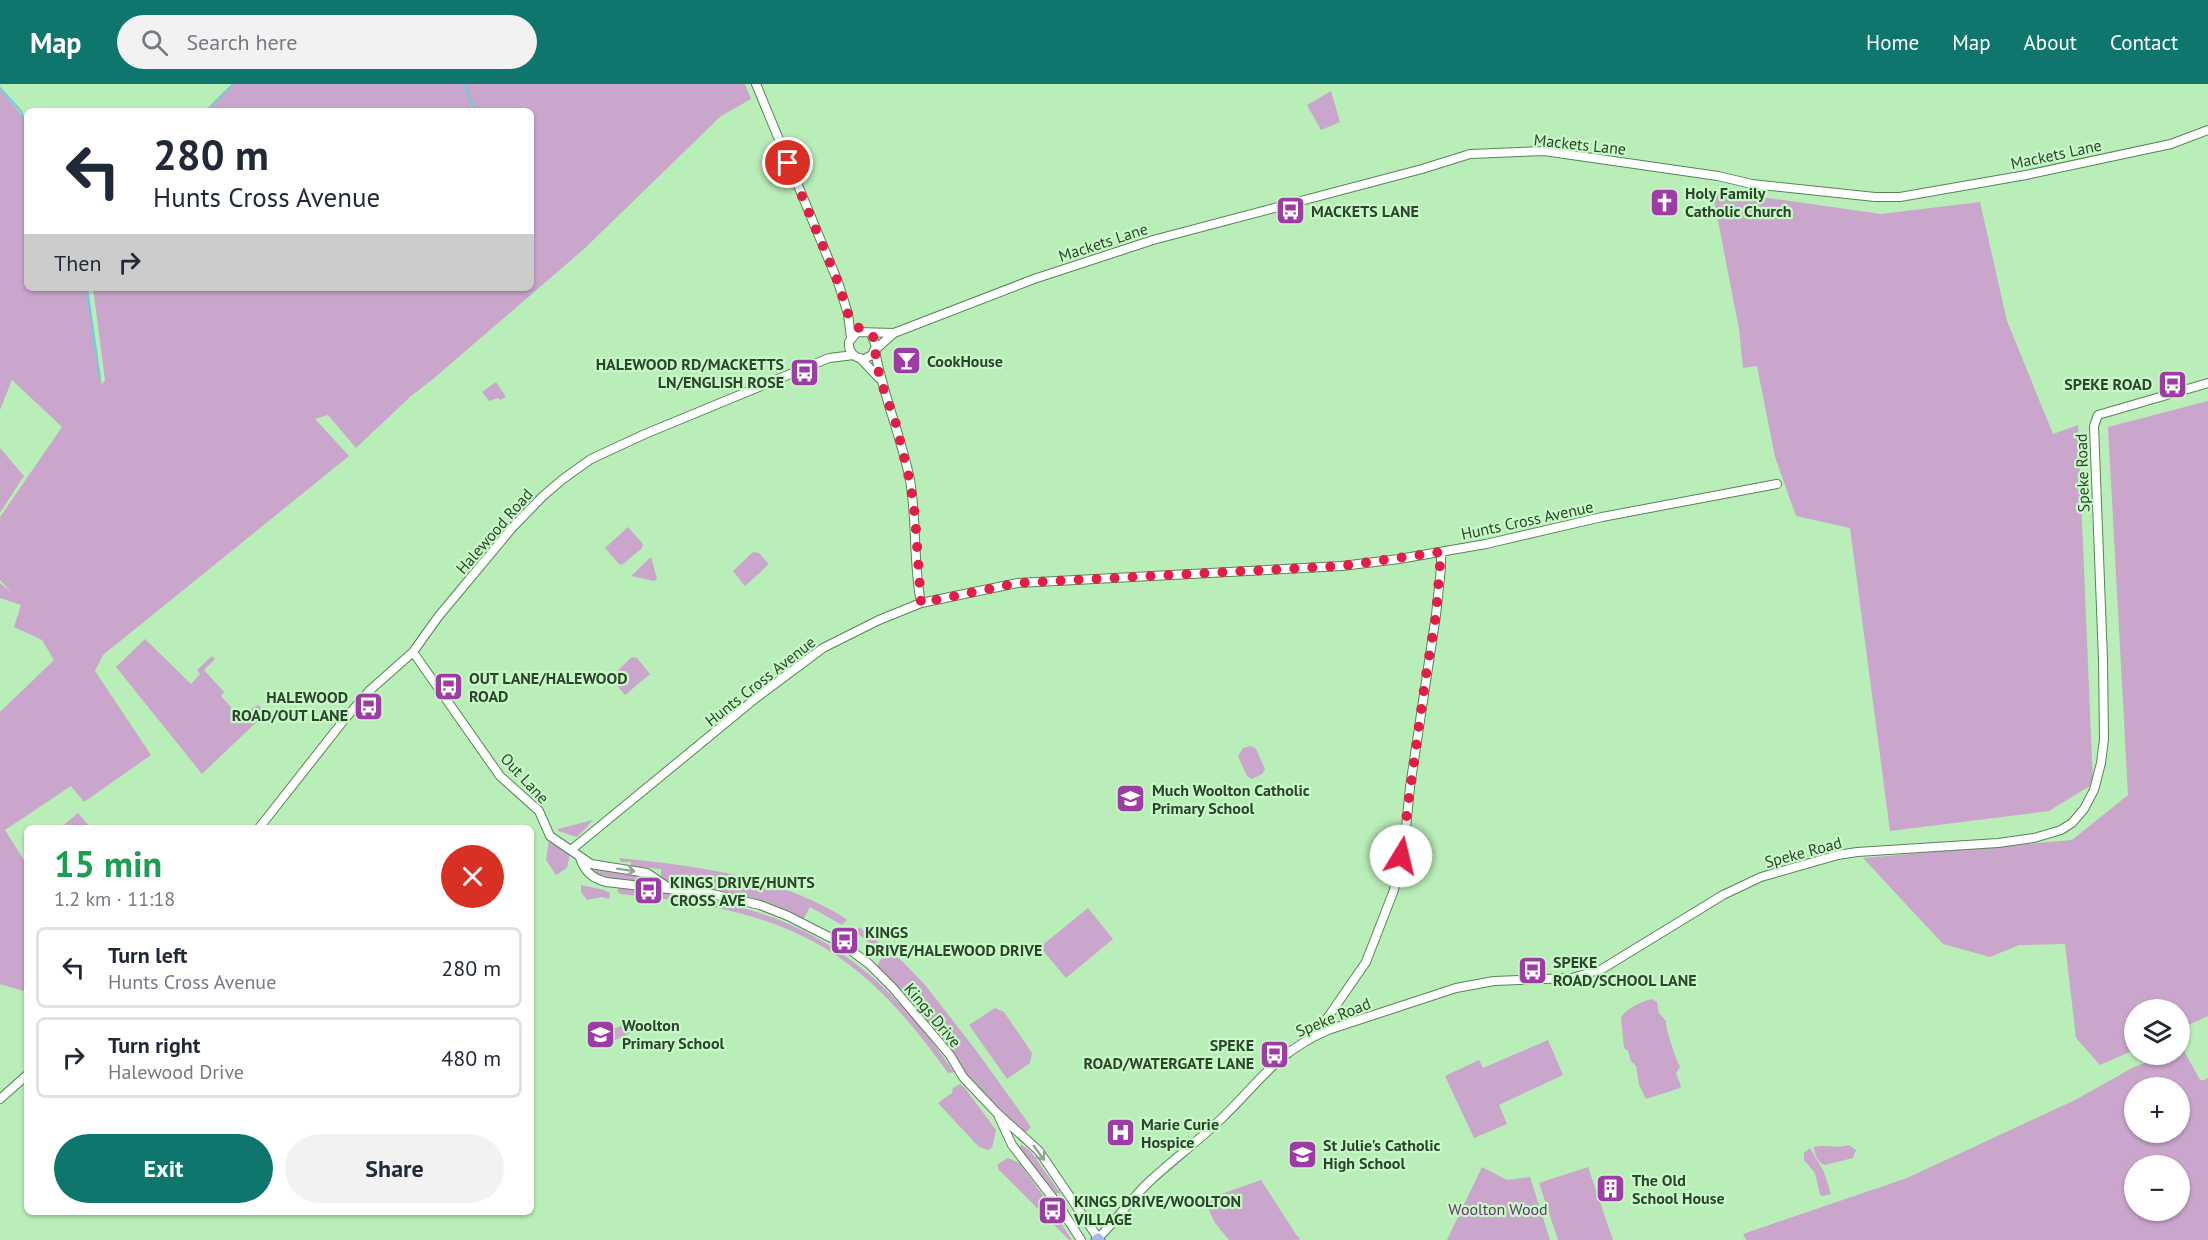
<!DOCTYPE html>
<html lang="en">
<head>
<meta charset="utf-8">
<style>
  body { margin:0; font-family:"PT Sans",sans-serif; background:#f2f2f3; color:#1f2937; height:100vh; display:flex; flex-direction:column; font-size:22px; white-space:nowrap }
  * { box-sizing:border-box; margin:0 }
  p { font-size:20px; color:#747a83 }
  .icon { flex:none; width:33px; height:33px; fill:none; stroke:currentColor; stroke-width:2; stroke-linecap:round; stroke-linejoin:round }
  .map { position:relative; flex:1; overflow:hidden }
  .panel { position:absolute; left:24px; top:741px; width:510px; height:390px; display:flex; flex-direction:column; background:#fff; border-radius:9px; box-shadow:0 2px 4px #0004 }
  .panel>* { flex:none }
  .guide { position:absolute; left:24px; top:24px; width:510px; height:183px; border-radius:9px; box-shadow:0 2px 4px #0004; background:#fff; color:#1f2937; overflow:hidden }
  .fabs { position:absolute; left:2124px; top:915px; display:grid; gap:12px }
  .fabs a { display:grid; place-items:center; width:66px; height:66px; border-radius:50%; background:#fff; box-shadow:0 2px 4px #0004; font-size:30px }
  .pin { position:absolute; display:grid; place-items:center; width:51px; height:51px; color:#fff; margin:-26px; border:3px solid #fff; border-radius:50%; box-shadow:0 2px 6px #0007 }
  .me { position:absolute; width:66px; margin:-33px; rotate:9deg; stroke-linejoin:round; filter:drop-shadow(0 0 4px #0008) }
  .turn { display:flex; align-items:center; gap:21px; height:126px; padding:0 30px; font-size:27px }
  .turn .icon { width:78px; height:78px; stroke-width:2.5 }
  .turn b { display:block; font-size:42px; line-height:51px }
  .then { display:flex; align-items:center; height:57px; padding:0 30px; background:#0003; gap:12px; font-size:22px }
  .round { display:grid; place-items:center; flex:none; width:63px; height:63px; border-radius:32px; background:#f2f2f3 }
  .summary { display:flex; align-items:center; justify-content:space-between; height:102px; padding:0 30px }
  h1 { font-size:36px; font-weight:800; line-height:45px; color:#1e9e55 }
  .cta { display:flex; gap:12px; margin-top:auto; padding:12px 30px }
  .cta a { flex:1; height:69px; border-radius:36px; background:#0f766e; color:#fff; font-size:24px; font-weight:800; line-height:69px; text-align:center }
  .cta a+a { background:#f2f2f3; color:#1f2937 }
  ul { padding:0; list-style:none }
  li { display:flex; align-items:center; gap:18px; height:81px; margin:0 12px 9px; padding:0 18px; border:3px solid #e0e1e3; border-radius:9px }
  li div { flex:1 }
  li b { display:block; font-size:22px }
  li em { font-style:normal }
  header { display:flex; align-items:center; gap:36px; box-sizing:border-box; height:84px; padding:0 30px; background:#0f766e; color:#fff }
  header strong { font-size:28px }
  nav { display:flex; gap:33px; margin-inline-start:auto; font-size:21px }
  .search { width:420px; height:54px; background:#f2f2f3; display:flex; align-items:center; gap:15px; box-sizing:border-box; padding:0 21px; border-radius:33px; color:#747a83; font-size:22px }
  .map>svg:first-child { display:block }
</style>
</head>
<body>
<header>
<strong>Map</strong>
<div class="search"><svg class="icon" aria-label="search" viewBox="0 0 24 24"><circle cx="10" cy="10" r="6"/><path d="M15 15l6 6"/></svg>Search here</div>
<nav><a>Home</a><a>Map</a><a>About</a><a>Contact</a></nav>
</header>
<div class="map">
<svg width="2208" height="1156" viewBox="0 0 2208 1156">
  <rect width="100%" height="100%" fill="#baeeb9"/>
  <path fill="#caa5cc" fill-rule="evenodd" d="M233,0H745L751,15L721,32L584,165L433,295L411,312L356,364L328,331L315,335L349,372L103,571L95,587L151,671L84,718L71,702L5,746L27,781V908L0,900V628L54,576L42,556L14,543L21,521L0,514V499L12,509L0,496V433L62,343L12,296L0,326V5L21,30L27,42V204H87L96,272L102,300L105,296L93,204H531V27H206Z
    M1331,7L1340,38L1321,46L1307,21Z
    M1712,106L1881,130L1980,118L2007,237L2053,350L2078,341L2093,700L2049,727L1890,747L1850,444L1796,432L1775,373L1757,282L1743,284L1739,245Z
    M496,298L506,313L500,316L498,314L489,317L482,308Z
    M2208,317V932L2180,945V926H2134V966L2100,981L2076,954L2065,860L2019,861L1990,873L1943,860L1863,774L2072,756L2128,711L2108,343Z
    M0,364L24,392L0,429Z
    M628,443L643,460L642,464L623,480L620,481L605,464Z
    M753,468L759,469L768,479L767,482L745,502L733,487Z
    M651,473L657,495L654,497L631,492Z
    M145,555L191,600L200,590L197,586L212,572L215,575L204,586L224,608L221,612L239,632L258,621L266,629L202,690L116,583Z
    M632,573L637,574L650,590L625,611L613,597L612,592Z
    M1251,662L1256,665L1265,685L1262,690L1252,695L1247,692L1238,672L1243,664Z
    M78,729L91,744H60Z
    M593,736L577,753L558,747V745Z
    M549,756L570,770L567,784L556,791L546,776Z
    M619,774C685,781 751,788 811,816C823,822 837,828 847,836L842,841L810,823L803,836L722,810L670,801L661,794V785L631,782V778H621Z
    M590,785L646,791L650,796L647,798L597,793Z
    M581,801L604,806L610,809L609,815L602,813L587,816L581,808Z
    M619,804C654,808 689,811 723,819C829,842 894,901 954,988L948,989C877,890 820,842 698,820C672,815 646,813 620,810L617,807Z
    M1088,824L1113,855L1066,894L1040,863Z
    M859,843L902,877L926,902L978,969L1031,1043L1025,1049L973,998L923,932L876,883L884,871L856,848Z
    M1652,915L1657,918L1659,929L1666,937C1665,943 1676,976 1680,983L1676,989L1681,1002L1680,1004L1646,1015L1639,1001L1636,982L1631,977L1628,967L1624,964L1621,934C1625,925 1642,917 1652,915Z
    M995,924L1004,928L1032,969L1030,979L1007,995L969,941Z
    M628,939L633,948L613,957L609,947Z
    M1548,956L1563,991L1499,1021L1507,1040L1474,1054L1445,992L1479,976L1483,984Z
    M2183,965L2200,996H2204L2208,994V1156H1746L1743,1150L1907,1094L2075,1016L2134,983L2167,971L2180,970V966ZM2134,1004H2180V1048H2134ZM2134,1082H2180V1126H2134Z
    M960,1000L964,1003L996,1046L992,1064L988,1066L979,1063L938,1019L952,1009L953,1004Z
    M1022,1061L1031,1068L1061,1110L1057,1109L1056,1114L1019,1063Z
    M1849,1061L1856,1066L1853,1074L1825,1081C1818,1079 1814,1070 1814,1063C1826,1060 1837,1065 1849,1061Z
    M1810,1064L1824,1088L1831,1110L1823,1112L1820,1111L1815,1089L1804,1076V1069Z
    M1008,1074L1019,1079L1048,1118L1045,1121L1051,1129L1054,1128L1072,1156H1069L998,1085V1080Z
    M1482,1083L1507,1096L1530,1093L1550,1156H1447Z
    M1588,1083L1613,1156H1558L1539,1099Z
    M1261,1096L1297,1152L1300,1154L1299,1156H1229L1215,1139L1204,1116Z"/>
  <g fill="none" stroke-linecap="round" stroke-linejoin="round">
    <path stroke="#69d0db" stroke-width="2" d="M464,0L475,27
      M0,4L21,27L27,44
      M206,27L233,0
      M87,204L100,294"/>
    <defs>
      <path id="minor" d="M756,0L838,198L848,230L851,254
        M871,250L876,262L872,271L864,275C854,274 848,268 849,258L857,248L894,249
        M875,266L894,249L1034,195L1153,156L1422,85L1470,70L1544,67L1718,92L1752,100L1875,113H1900L2026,91L2171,60L2208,46
        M875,267C883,311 901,352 910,396C917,436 913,479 921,519
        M860,274L879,294
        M413,568L500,692L539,727L550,752L591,780L647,789L669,804
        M259,744L344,636L369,607L413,568L438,533L512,444L543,412L563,395L591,375L645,350L829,274L854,271
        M571,766L756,614L823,564L879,536L921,519L1018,499L1342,482L1399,475L1486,460L1602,433L1777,400
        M580,774C585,788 592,794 606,798L712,810L760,821L788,832L841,859L869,880L893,904L950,971L963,993L997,1029L1039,1067L1098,1154C1117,1136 1131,1114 1151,1096C1173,1076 1198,1057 1220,1036C1259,999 1275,969 1328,946L1456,904L1494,897L1572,894L1602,885L1723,811L1761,793L1838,771L1857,768L1998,759L2034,754L2061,746L2072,739L2084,725L2094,706L2101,679L2104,655L2103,576L2094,342L2098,331L2208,299
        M1328,946L1326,936L1366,878L1394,806L1405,754L1410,703L1436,531L1441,484V468
        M0,1015L27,991
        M999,1033L1012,1061L1059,1122L1081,1156"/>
      <path id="major" d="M1096,1156L1098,1154L1100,1156"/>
    </defs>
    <use href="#minor" stroke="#558555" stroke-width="10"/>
    <use href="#major" stroke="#5273a6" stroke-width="11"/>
    <use href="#minor" stroke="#fff" stroke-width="8"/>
    <use href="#major" stroke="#a3bbf0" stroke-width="9"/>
  </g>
  <defs><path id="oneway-shaft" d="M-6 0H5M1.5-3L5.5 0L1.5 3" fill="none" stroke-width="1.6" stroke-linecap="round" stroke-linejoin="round" transform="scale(1.5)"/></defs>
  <g stroke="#96a196">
    <use href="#oneway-shaft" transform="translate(626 786) rotate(9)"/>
    <use href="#oneway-shaft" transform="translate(1039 1069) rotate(54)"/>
  </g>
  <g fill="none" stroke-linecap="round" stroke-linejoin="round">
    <path stroke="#e11d48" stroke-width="10" stroke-dasharray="0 18" d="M788,79L838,198L848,230L857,242L862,247L871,250L876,257L875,267L880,295L896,340L910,398L915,432L921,519L1018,499L1342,482L1441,468L1436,531L1426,591L1401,772"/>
  </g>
  <defs>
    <symbol id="church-square" viewBox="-11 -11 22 22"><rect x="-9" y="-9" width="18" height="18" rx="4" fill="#9c3ca4" stroke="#c7fbc6"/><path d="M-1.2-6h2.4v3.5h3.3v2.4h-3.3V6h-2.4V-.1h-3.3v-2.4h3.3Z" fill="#fff"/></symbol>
    <symbol id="bus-square" viewBox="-11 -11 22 22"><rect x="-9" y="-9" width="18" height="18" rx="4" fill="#9c3ca4" stroke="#c7fbc6"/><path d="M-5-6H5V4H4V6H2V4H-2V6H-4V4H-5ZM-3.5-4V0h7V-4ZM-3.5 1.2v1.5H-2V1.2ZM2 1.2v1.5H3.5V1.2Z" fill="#fff"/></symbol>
    <symbol id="bar-square" viewBox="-11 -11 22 22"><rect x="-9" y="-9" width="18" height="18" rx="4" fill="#9c3ca4" stroke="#c7fbc6"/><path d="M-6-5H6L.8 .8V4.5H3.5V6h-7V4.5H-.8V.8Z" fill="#fff"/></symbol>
    <symbol id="school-square" viewBox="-11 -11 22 22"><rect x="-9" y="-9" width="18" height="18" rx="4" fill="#9c3ca4" stroke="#c7fbc6"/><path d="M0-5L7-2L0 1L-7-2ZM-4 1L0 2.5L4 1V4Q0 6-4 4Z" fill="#fff"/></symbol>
    <symbol id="hospital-square" viewBox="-11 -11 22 22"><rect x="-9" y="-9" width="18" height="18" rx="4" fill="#9c3ca4" stroke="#c7fbc6"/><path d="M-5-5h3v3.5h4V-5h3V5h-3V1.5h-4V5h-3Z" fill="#fff"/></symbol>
    <symbol id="building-square" viewBox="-11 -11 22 22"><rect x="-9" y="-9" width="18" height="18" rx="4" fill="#9c3ca4" stroke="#c7fbc6"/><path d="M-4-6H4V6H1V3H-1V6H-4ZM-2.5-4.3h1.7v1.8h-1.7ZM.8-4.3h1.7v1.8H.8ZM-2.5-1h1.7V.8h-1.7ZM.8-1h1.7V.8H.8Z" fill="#fff"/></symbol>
  </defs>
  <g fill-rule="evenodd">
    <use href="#church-square" x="1648" y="102" width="33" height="33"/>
    <use href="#bus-square" x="1274" y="110" width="33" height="33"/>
    <use href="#bar-square" x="890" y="260" width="33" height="33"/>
    <use href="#bus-square" x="788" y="272" width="33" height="33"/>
    <use href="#bus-square" x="2156" y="284" width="33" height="33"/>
    <use href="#bus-square" x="432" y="586" width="33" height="33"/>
    <use href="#bus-square" x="352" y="606" width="33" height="33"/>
    <use href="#school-square" x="1114" y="698" width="33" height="33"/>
    <use href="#bus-square" x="632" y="790" width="33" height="33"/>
    <use href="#bus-square" x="828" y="840" width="33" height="33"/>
    <use href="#bus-square" x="1516" y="870" width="33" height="33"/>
    <use href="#school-square" x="584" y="934" width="33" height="33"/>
    <use href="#bus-square" x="1258" y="954" width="33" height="33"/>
    <use href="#hospital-square" x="1104" y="1032" width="33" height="33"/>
    <use href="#school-square" x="1286" y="1054" width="33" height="33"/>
    <use href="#building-square" x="1594" y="1088" width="33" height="33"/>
    <use href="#bus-square" x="1036" y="1110" width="33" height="33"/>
  </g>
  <g text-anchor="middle" stroke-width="4.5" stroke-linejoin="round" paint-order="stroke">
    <g font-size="16" fill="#2e432e" stroke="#c7fbc6">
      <text transform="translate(1580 60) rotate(6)" y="6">Mackets Lane</text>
      <text transform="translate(2056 70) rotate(-12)" y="6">Mackets Lane</text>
      <text transform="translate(1103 158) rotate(-18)" y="6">Mackets Lane</text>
      <text transform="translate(2082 389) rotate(-92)" y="6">Speke Road</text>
      <text transform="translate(1527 436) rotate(-12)" y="6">Hunts Cross Avenue</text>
      <text transform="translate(494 447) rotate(-49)" y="6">Halewood Road</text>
      <text transform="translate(760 597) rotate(-38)" y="6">Hunts Cross Avenue</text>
      <text transform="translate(525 694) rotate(47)" y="6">Out Lane</text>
      <text transform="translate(1803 768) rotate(-15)" y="6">Speke Road</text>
      <text transform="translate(933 931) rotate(50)" y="6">Kings Drive</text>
      <text transform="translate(1333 933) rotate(-22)" y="6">Speke Road</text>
    </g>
    <g font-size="16" font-weight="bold" fill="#2e432e" stroke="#c7fbc6" text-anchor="start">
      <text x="1685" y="115">Holy Family<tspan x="1685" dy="18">Catholic Church</tspan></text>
      <text x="1311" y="133">MACKETS LANE</text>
      <text x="927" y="283">CookHouse</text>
      <text x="784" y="286" text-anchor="end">HALEWOOD RD/MACKETTS<tspan x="784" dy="18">LN/ENGLISH ROSE</tspan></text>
      <text x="2152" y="306" text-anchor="end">SPEKE ROAD</text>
      <text x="469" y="600">OUT LANE/HALEWOOD<tspan x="469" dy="18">ROAD</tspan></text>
      <text x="348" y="619" text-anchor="end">HALEWOOD<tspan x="348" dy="18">ROAD/OUT LANE</tspan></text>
      <text x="1152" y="712">Much Woolton Catholic<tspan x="1152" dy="18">Primary School</tspan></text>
      <text x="670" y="804">KINGS DRIVE/HUNTS<tspan x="670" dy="18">CROSS AVE</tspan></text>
      <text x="865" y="854">KINGS<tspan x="865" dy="18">DRIVE/HALEWOOD DRIVE</tspan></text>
      <text x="1553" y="884">SPEKE<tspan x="1553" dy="18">ROAD/SCHOOL LANE</tspan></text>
      <text x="622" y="947">Woolton<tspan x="622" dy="18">Primary School</tspan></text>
      <text x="1254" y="967" text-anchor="end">SPEKE<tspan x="1254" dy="18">ROAD/WATERGATE LANE</tspan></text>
      <text x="1141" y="1046">Marie Curie<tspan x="1141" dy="18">Hospice</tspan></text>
      <text x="1323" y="1067">St Julie's Catholic<tspan x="1323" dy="18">High School</tspan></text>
      <text x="1632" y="1102">The Old<tspan x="1632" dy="18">School House</tspan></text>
      <text x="1074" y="1123">KINGS DRIVE/WOOLTON<tspan x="1074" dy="18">VILLAGE</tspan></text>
    </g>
    <g font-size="16" fill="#6d2f72" stroke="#c7fbc6">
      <text x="1498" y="1131">Woolton Wood</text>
    </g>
  </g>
</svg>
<div class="fabs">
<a><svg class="icon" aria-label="layers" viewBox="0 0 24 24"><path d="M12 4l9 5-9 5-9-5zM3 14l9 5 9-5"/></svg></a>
<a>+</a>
<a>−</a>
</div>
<div class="pin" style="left:788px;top:79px;background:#d93025"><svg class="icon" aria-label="arrive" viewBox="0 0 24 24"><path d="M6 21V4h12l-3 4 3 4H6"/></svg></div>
<svg class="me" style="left:1401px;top:772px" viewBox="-20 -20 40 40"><circle r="19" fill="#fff"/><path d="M0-13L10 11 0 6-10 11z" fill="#e11d48"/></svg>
<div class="guide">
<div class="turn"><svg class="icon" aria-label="left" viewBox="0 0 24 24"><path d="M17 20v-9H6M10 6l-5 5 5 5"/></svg><div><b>280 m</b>Hunts Cross Avenue</div></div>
<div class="then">Then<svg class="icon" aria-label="right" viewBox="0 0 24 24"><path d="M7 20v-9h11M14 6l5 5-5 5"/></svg></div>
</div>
<section class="panel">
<div class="summary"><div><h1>15 min</h1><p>1.2 km · 11:18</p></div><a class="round" style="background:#d93025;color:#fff"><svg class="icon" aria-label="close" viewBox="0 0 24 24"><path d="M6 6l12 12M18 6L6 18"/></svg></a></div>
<ul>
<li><svg class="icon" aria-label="left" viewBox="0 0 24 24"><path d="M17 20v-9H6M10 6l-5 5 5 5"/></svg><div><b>Turn left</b><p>Hunts Cross Avenue</p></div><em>280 m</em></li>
<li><svg class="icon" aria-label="right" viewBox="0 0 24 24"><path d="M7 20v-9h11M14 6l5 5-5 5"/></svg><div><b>Turn right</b><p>Halewood Drive</p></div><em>480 m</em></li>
</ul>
<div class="cta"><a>Exit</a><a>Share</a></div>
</section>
</div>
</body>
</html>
